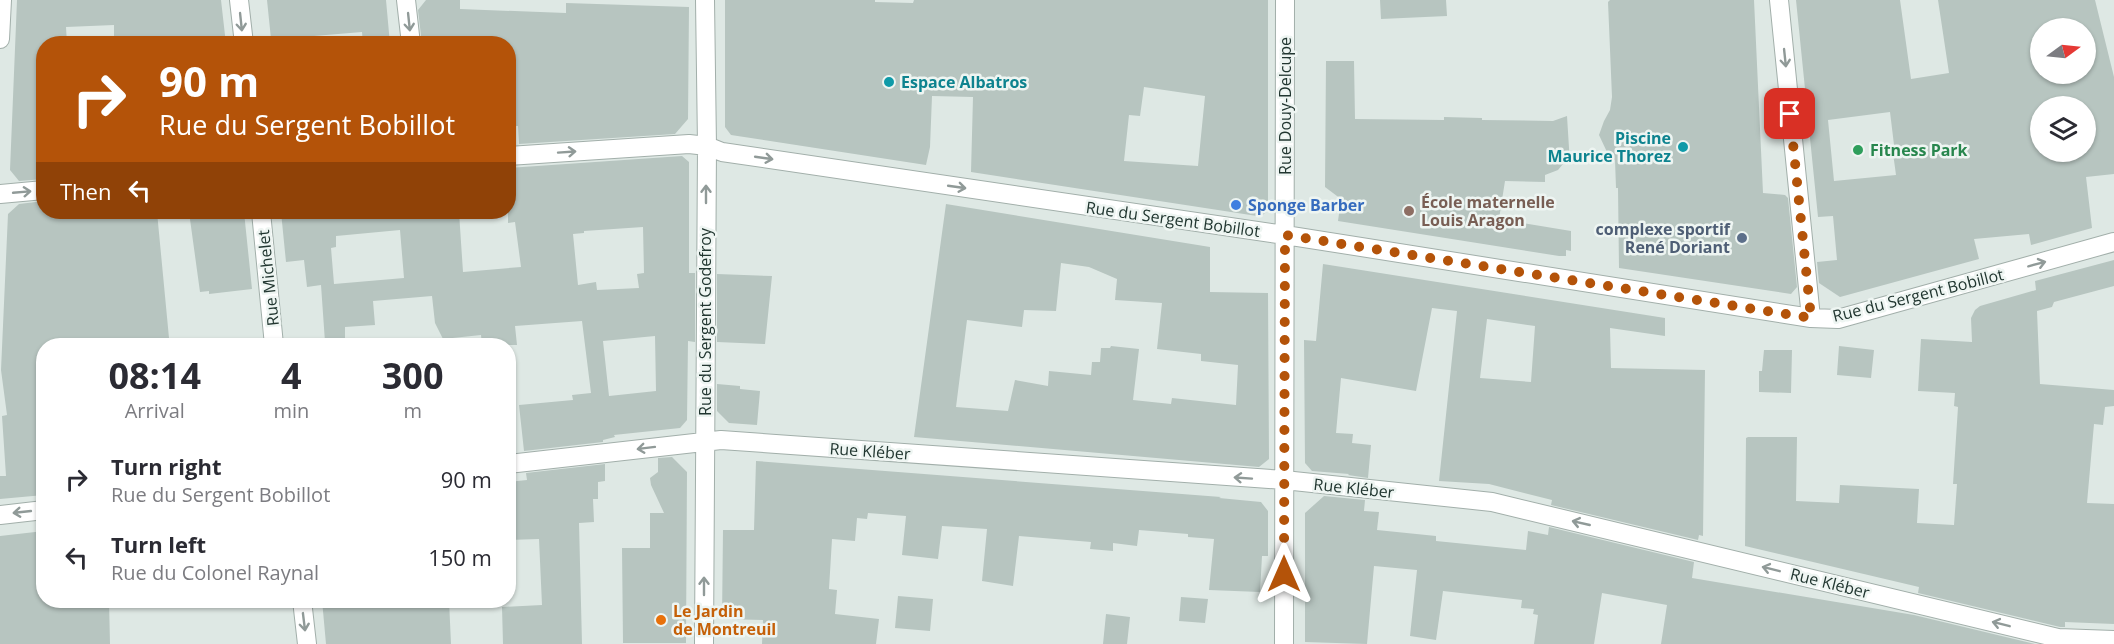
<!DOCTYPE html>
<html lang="en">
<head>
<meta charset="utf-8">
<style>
  body { margin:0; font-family:"Open Sans",sans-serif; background:#f7f7f7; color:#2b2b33; height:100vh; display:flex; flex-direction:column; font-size:22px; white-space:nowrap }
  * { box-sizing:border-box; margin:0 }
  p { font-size:20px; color:#7c7c81 }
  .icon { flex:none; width:33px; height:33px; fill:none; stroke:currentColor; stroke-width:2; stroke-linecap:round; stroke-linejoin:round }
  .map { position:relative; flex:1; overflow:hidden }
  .sheet { position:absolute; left:36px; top:338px; width:480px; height:270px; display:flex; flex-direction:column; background:#fff; border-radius:24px; box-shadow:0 2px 4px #0004 }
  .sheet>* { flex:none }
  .top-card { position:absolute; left:36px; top:36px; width:480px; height:183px; border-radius:24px; box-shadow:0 2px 4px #0004; background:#b45309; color:#fff; overflow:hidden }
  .needle { width:39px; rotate:75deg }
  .fabs { position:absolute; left:2030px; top:18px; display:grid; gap:12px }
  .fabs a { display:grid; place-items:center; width:66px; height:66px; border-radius:50%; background:#fff; box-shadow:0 2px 4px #0004; font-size:30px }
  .pin { position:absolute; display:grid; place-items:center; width:51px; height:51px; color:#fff; margin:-26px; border-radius:12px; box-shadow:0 3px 9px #0006 }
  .me { position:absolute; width:66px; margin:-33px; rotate:0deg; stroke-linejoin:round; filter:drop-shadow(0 0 4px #0008) }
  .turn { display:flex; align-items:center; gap:21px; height:126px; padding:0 24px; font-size:27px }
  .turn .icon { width:78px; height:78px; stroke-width:2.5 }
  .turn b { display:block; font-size:42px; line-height:51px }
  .then { display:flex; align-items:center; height:57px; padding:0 24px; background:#0003; gap:12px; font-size:22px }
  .eta { display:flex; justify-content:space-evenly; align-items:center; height:102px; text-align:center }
  .eta b { font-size:36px; font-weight:700; line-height:42px }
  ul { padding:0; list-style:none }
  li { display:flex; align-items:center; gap:18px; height:78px; padding:0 24px }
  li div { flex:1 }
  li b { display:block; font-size:22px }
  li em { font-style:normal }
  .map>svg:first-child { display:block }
</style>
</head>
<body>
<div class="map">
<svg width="2114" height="644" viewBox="0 0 2114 644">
  <rect width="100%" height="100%" fill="#dee8e4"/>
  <path fill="#b7c5c0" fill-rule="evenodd" d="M17,0H221L226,44H114V25L66,27L67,44H44V179L19,181L10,170Z
    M267,0H386L390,44H363L362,32L314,36L315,44H287L286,38L271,39Z
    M426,0H460V9L566,13V3L689,7L688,119L675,134L519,144L518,126H508V44L490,43L491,39L449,38L450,44H422L418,10Z
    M725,0H875V2L913,3L914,0H1268V211L1261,216H1257L971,172L973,97L932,96L930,147L926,165L731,135L725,127ZM1144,87L1205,96L1198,166L1124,161L1129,115L1140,116Z
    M1380,0H1446L1447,16L1381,19Z
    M1610,0H1754L1763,193L1785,195L1788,198L1797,287L1791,294L1619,268L1618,188H1616L1615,160L1607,152L1599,135L1604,121L1610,110L1612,97L1608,2Z
    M1796,0H1900L1911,79L1949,73L1938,0H2095L2114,77V174L2086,177L2092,228L2031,245L2029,234L1974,239L1979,259L1840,297L1819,283L1817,262L1837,260L1833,216L1818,217ZM2040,28H2085V74H2040ZM2040,106H2085V152H2040ZM1890,112L1895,153H1893L1896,175L1834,181L1828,120Z
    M1326,61H1354L1355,119L1444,120V117L1482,118V120L1553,121L1567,116L1570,164H1563L1558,170L1545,175V182L1505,181L1499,219L1571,231V251L1566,250V256H1559L1338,221L1341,199L1325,187Z
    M682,156L689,162V273H695V342L688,341L687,420L680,428L614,435L615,437L603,440V442L524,451L519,405L573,400L572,395L591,393L582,321L515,326L517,345H482L481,335L443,339L435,323L432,296L373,301L375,325L345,327V340L325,342L321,285L307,287L304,260L286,262L281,212H459L463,272L521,267L515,222L508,223V168ZM643,227L644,273L637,274L639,288L597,290L596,282L578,285L573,234L584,233V231ZM400,230L404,278L334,284L331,248L336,247V236ZM655,336L656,391L609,396L603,341Z
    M44,201V212H157L169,338L143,341L144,345H44V495L0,499V476H6L2,416L7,415L1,370L8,214L19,204Z
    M946,204L1210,247V292L1268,293L1269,459L1259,467L914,437ZM1061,263L1089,267L1117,279L1115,300L1162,303L1157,349L1201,354V361L1238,365L1236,405L1172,398L1171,404L1133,400L1139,349L1111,346L1110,348H1101L1100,362H1092L1091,375L1049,371L1048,386L1015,380L1008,411L956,407L967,320L1022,327L1024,310L1056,311Z
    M189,212H244L252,289L209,294V291L200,292Z
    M2114,260V286L2054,302L2052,307L2037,311L2040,384L2114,390V406L2105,407L2103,425L2094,424L2087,503L2114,504V624L2065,622V627H2060L1918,593L1919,587L1745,546L1746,438L1748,437H1797L1796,501L1839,503L1840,485L1919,489L1917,523L1954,525L1957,484H1953L1958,407L1954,406L1955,393L1918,391L1921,339L1972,342L1971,318L1975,310L1980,306L2036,290L2035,281Z
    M1323,264L1665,318V336L1610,328L1611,368L1705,370L1703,536L1699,535L1698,540L1551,505L1552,500L1489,484L1439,481L1457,311L1432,308L1416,391L1341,378L1336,433L1353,434L1352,443L1371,445L1368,478L1348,475L1349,474L1312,471L1305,463L1304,340L1316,341ZM1487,319L1535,326L1531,382L1480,378Z
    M717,274L772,276L765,344L717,342Z
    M1839,346L1874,350L1871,378L1837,375Z
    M1764,350H1792L1791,393L1759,392V371H1762Z
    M717,384L740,386V389L760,391L757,425L729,423L717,411Z
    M672,457L687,472L686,643H623L622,548H650V513H664L651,485L650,478L658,472V458Z
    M756,461L1221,497L1219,498L1261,502L1268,511V556H1262L1260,592L1209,590L1214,539L1188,537V534L1139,530L1137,546L1113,543V551L1090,549L1091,542L1019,536L1013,586L982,581L987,529L942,526L938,559L902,555L906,516L868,513L867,519L857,518L855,541L832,539L829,589L837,590L835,614L879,619L876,644H762L763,620L722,619L723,530H754Z
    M605,464V481L598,482V499H593L594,522L579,523L582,644H503L502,607L542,605L539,539L508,540V482L527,480L526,473Z
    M1324,496L1365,500L1364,511L1379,512L1377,530L1436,536V541L1526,550L1528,531L1548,535L1549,527L1694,562L1692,578L1914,615L2035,644H1661L1667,605L1602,593L1594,644H1534L1538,615L1533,614L1534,609L1521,608L1522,600L1443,591L1436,640L1410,636L1417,570L1374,566L1367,644L1305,642V513Z
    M44,531V600H109L110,644H0V536Z
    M898,596L933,599L930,631L895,628Z
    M1181,597L1208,599L1205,623L1179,621Z
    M322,600H449L451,644H326Z
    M1106,614L1130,617L1127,644H1103Z"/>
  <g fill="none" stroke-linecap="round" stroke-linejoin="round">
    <defs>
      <path id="street" d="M239,0L244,44
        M406,0L411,44
        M1779,0L1811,318
        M0,39L2,0
        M508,156L689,144L707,146L722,152L1285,235L1811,318L1838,319L2114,242
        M0,194L44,190
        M261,212L274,345
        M508,464L721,440L1284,480L1492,502L2058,638L2114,640
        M0,515L44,510
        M302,600L307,644
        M704,644L707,146L705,0
        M1284,644L1285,0"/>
    </defs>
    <use href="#street" stroke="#a2afaa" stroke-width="20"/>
    <use href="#street" stroke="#fff" stroke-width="18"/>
  </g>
  <defs><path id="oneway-shaft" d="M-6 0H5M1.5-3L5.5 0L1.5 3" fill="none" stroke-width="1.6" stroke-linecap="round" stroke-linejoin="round" transform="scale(1.5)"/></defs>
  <g stroke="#909a98">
    <use href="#oneway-shaft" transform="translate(241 22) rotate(84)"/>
    <use href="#oneway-shaft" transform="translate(409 22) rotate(84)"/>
    <use href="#oneway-shaft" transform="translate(1785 58) rotate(84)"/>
    <use href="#oneway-shaft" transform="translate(567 152) rotate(-4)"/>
    <use href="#oneway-shaft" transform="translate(764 158) rotate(8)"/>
    <use href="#oneway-shaft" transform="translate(957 187) rotate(8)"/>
    <use href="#oneway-shaft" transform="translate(22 192) rotate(-5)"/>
    <use href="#oneway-shaft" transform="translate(706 194) rotate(-90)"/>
    <use href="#oneway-shaft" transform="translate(2037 264) rotate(-15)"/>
    <use href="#oneway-shaft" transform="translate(646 448) rotate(173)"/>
    <use href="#oneway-shaft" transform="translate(1243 478) rotate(-176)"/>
    <use href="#oneway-shaft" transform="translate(22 512) rotate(174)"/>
    <use href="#oneway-shaft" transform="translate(1581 523) rotate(-167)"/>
    <use href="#oneway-shaft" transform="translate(1771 569) rotate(-166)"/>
    <use href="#oneway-shaft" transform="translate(704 586) rotate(-90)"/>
    <use href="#oneway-shaft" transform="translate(304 622) rotate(83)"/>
    <use href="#oneway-shaft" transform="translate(2001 624) rotate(-166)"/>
  </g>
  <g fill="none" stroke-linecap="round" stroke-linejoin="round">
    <path stroke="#b45309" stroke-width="10" stroke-dasharray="0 18" d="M1284,574L1285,235L1811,318L1790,114"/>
  </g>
  <g fill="#0f9aa8" stroke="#eef5f2" stroke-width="2">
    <circle cx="889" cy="82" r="6"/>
    <circle cx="1683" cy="147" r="6"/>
  </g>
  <circle fill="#2e9e5b" stroke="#eef5f2" stroke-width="2" cx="1858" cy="150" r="6"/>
  <circle fill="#3f7fe0" stroke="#eef5f2" stroke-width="2" cx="1236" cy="205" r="6"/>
  <circle fill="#8d6e63" stroke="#eef5f2" stroke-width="2" cx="1409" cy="211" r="6"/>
  <circle fill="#5c6f8a" stroke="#eef5f2" stroke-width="2" cx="1742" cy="238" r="6"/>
  <circle fill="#e8710a" stroke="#eef5f2" stroke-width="2" cx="661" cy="620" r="6"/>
  <g text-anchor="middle" stroke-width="5" stroke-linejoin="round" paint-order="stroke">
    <g font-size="16" font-weight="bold" fill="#0d838f" stroke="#eef5f2" text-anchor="start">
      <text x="901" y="88">Espace Albatros</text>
      <text x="1671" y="144" text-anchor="end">Piscine<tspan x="1671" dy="18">Maurice Thorez</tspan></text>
    </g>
    <g font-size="16" fill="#213630" stroke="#eef5f2">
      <text transform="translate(1285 106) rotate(-90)" y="6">Rue Douy-Delcupe</text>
      <text transform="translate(1173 219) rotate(8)" y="6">Rue du Sergent Bobillot</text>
      <text transform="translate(268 278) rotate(-96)" y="6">Rue Michelet</text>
      <text transform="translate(1918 295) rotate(-14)" y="6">Rue du Sergent Bobillot</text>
      <text transform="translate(705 322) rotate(-90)" y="6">Rue du Sergent Godefroy</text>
      <text transform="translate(870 451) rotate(4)" y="6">Rue Kléber</text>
      <text transform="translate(1354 488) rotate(6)" y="6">Rue Kléber</text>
      <text transform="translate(1830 583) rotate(14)" y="6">Rue Kléber</text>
    </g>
    <g font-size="16" font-weight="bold" fill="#27864d" stroke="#eef5f2" text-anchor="start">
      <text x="1870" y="156">Fitness Park</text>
    </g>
    <g font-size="16" font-weight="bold" fill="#785e54" stroke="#eef5f2" text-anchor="start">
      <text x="1421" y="208">École maternelle<tspan x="1421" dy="18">Louis Aragon</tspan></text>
    </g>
    <g font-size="16" font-weight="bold" fill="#366cbe" stroke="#eef5f2" text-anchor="start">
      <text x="1248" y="211">Sponge Barber</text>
    </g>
    <g font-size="16" font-weight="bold" fill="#4e5e75" stroke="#eef5f2" text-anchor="end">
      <text x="1730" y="235">complexe sportif<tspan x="1730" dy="18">René Doriant</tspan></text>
    </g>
    <g font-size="16" font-weight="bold" fill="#c56008" stroke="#eef5f2" text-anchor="start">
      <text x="673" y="617">Le Jardin<tspan x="673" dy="18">de Montreuil</tspan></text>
    </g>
  </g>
</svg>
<div class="fabs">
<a><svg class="needle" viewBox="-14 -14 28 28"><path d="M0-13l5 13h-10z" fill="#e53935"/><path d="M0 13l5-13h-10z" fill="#7c7c81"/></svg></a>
<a><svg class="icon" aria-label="layers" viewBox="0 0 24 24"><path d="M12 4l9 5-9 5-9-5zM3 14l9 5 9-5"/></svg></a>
</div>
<div class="pin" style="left:1790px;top:114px;background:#d93025"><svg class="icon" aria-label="arrive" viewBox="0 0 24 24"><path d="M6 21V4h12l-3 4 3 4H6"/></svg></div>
<svg class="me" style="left:1284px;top:574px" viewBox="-20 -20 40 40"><path d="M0-17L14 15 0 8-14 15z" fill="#b45309" stroke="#fff" stroke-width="4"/></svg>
<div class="top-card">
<div class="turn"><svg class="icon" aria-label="right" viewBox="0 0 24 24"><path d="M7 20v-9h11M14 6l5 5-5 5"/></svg><div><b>90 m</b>Rue du Sergent Bobillot</div></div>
<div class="then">Then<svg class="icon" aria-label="left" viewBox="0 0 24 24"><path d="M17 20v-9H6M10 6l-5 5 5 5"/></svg></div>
</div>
<section class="sheet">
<div class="eta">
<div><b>08:14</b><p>Arrival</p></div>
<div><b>4</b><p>min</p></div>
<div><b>300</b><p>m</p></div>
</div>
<ul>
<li><svg class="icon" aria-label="right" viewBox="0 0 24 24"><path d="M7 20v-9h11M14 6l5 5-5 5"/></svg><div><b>Turn right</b><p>Rue du Sergent Bobillot</p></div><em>90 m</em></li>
<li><svg class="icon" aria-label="left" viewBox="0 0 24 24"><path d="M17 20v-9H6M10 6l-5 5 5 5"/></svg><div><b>Turn left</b><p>Rue du Colonel Raynal</p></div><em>150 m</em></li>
</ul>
</section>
</div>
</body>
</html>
